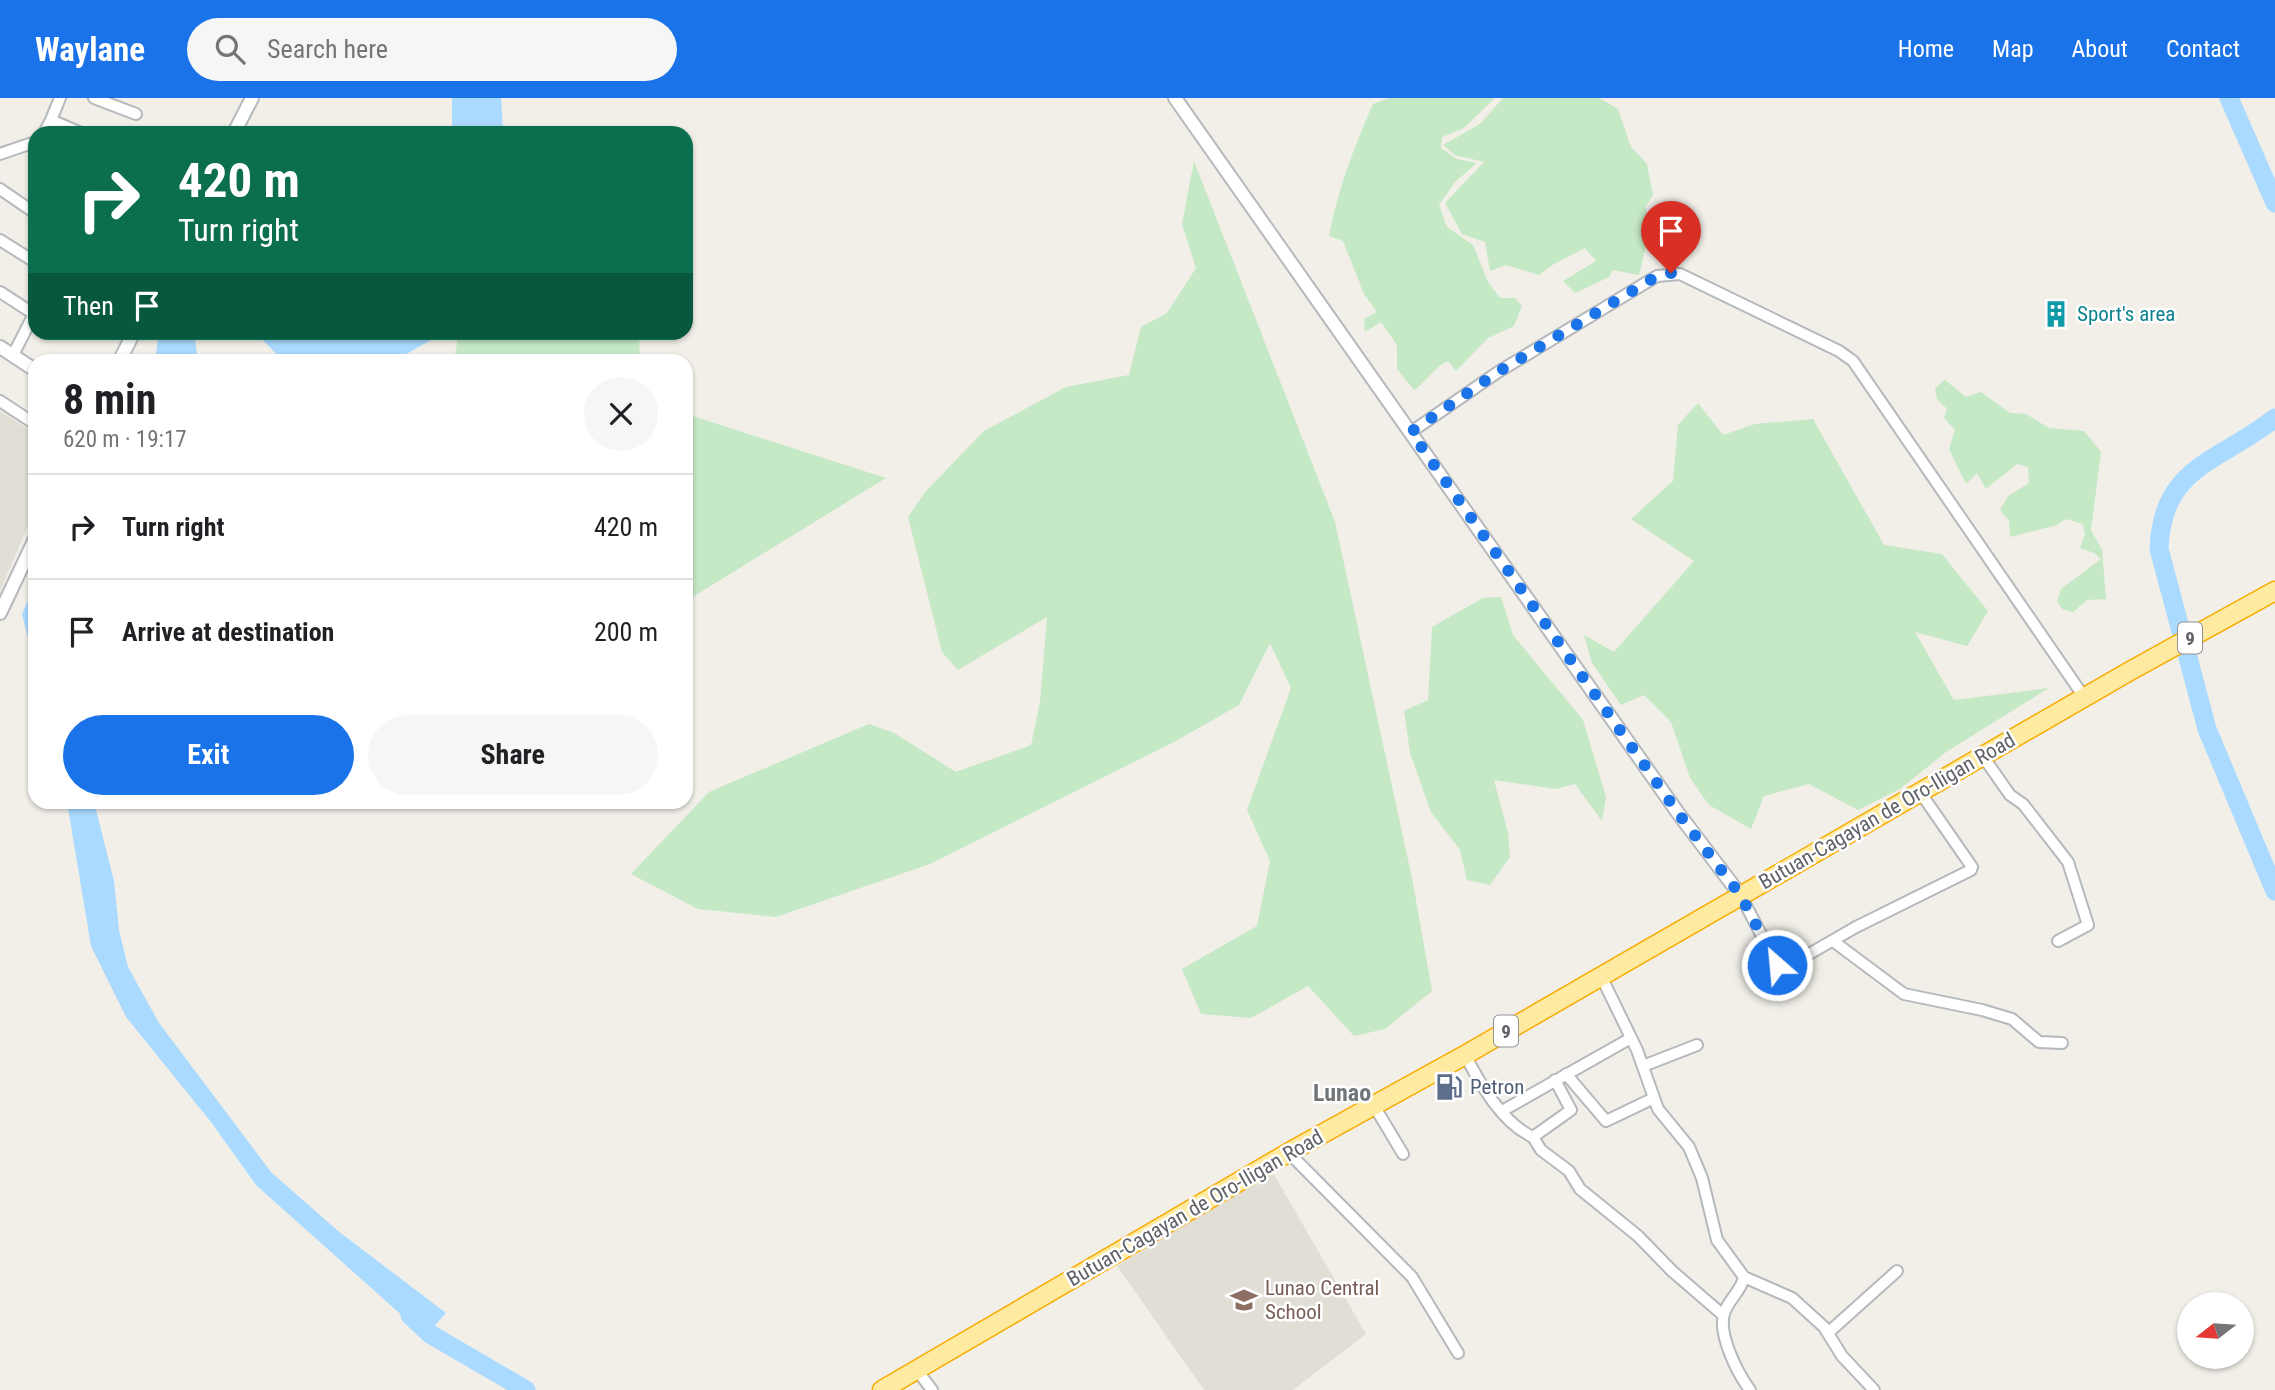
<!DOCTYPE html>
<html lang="en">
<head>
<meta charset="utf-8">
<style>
  body { margin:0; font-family:"Roboto Condensed",sans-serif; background:#f6f6f6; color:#202124; height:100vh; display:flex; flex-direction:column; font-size:26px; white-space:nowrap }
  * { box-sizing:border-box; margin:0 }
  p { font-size:23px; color:#757577 }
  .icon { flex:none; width:38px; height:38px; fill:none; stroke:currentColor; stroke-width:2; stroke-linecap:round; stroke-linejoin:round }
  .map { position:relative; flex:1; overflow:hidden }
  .sheet { position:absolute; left:28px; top:256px; width:665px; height:455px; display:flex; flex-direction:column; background:#fff; border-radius:21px; box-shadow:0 2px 5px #0004 }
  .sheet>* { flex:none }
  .top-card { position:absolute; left:28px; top:28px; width:665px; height:214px; border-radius:21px; box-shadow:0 2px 5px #0004; background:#0b6e4f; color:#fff; overflow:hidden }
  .needle { width:46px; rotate:253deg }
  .fabs { position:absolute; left:2177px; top:1194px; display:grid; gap:14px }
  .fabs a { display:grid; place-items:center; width:77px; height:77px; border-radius:50%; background:#fff; box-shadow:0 2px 5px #0004; font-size:35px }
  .pin { position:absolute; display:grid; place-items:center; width:60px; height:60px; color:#fff; margin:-72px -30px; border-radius:50% 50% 50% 0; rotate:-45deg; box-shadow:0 0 7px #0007 }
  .pin .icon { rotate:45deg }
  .me { position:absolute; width:77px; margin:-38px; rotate:333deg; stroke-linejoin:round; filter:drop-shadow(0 0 5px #0008) }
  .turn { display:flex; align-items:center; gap:24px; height:147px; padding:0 35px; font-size:32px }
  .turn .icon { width:91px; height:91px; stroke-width:2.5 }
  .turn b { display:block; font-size:49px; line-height:60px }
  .then { display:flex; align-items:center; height:66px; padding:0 35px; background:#0003; gap:14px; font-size:26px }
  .round { display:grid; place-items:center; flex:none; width:74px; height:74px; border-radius:37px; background:#f6f6f6 }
  .headline { display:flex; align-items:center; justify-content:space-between; height:119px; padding:0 35px }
  h1 { font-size:42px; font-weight:700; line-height:52px }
  .button { display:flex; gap:14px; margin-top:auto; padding:14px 35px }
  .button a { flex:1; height:80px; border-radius:42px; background:#1a73e8; color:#fff; font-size:28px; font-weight:700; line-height:80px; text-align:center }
  .button a+a { background:#f6f6f6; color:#202124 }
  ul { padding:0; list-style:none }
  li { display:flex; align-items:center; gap:21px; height:105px; padding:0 35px; border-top:2px solid #e0e0e0 }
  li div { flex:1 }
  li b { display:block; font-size:26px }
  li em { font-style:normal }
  header { display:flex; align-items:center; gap:42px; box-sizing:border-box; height:98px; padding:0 35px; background:#1a73e8; color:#fff }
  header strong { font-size:33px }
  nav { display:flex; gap:38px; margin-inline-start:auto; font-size:24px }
  .search { width:490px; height:63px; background:#f6f6f6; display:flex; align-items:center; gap:18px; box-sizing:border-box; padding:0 24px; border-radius:38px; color:#757577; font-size:26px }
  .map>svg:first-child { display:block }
</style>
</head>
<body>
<header>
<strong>Waylane</strong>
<div class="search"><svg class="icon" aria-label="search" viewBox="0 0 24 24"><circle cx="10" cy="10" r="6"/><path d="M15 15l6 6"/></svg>Search here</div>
<nav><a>Home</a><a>Map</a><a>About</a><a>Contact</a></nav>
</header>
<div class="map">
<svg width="2275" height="1292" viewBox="0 0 2275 1292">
  <rect width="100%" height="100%" fill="#f1efe8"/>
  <path fill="#e1ded6" d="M0,313L35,336V412L0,493Z
    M1272,1073L1366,1236L1293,1292H1204L1117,1168Z"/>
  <path fill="#c5e8c5" d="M1389,0H1495L1464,30L1442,39L1441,50L1457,61L1477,65L1455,84L1439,107L1447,129L1473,147L1488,184L1500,200H1515L1522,208L1514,228L1488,240L1456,273L1448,263C1434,269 1427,283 1414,292L1397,271V247L1381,224L1365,234L1364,221L1377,214L1364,196L1343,143L1329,138C1338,91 1354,49 1373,6Z
    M1503,0H1599L1618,11L1631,49L1647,66L1653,97L1645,109L1650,131L1639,177L1613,172L1609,179L1575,195L1563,183L1596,163L1585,150L1554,166L1539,177L1506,167L1490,173L1485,144L1462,136L1445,105L1484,64L1455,57L1443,47L1480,26Z
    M1194,63L1335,424L1413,785L1432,893L1385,931L1354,938L1308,888L1251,920L1201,916L1182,871L1257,828L1270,763L1247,712L1291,590L1270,545L1239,607L1174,644L930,766L776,819L698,811L631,776L709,694L869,626L894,635L956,674L1031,647L1040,604L1047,519L958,572L942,554L908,419L926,393L984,333L1066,289L1129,277L1141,229L1167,215L1196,170L1182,126Z
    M459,234L639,235L640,262H454Z
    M1945,282L1966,299L1981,294L2010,315L2026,316L2049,330L2084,333L2101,354L2091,432L2102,452L2106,501L2087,502L2073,514L2062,511L2057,503L2061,491L2101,461L2094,455L2080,450L2085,437L2083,426L2066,421L2057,427L2010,439L2009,423L2000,412L2008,398L2029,385L2028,369L2017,366L1986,391L1977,375L1966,386L1949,351L1955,332L1944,320L1947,311L1937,301L1935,290Z
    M1698,305L1723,337L1755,326L1813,321L1884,447L1942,456L1988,513L1967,548L1915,534L1954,602L2049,590L1946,654L1900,691L1858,712L1809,686L1764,698L1751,731L1709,707L1690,680L1671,624L1644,597L1621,607L1592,565L1584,537L1614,554L1694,463L1631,421L1673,383L1678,327Z
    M686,316L705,322L886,380L686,503Z
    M1501,499L1513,537L1583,622L1606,699L1602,723L1575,686L1556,691L1494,682L1508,735L1510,759L1490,787L1467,782L1460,752L1431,714L1410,655L1404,613L1428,602L1432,529L1483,500Z"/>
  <path fill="#aadaff" d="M452,0H501L503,35H452Z
    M159,235H194L198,262H155Z
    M256,235H443L396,262H282Z
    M35,487V568L22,516Z
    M67,704H94L114,783L119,832L128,869L159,925L271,1074L338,1133L446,1215L425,1238L256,1087L211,1024L126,919L91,848Z"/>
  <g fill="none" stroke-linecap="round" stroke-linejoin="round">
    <path stroke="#aadaff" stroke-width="19" d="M2229,0L2275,105
      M2275,320C2220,364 2162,367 2159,451L2207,631L2275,793
      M410,1217L430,1236L526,1292"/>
    <defs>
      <path id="minor" d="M94,0L136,16
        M51,22L60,0
        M44,35L51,22L81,35
        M0,56L35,44
        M0,91L35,115
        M0,142L35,164
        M0,194L34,216
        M13,257L35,214
        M0,303L35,326
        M1411,334L1498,274L1657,178L1680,176L1839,253L1853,263L2084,599
        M1982,657L2010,697L2023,706L2068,764L2088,827L2058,843
        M1741,798L1777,867L1783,871L1856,829L1971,772L1972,769L1920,694
        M1833,843L1904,896L1982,912L2012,921L2039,944L2062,945
        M1601,878L1637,952L1658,1011L1689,1049L1702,1080L1717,1142L1744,1179C1741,1193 1730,1200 1725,1213C1716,1234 1738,1276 1750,1292
        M1465,957C1481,987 1502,1025 1533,1039L1571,1012L1555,982
        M1643,968L1697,947
        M1566,976L1606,1023L1654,1000
        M1373,1006L1403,1056
        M1502,1013L1631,940
        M1533,1039L1541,1052L1569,1073L1580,1091L1638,1138L1672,1173L1723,1217
        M1289,1055L1412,1179L1458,1255
        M1744,1179L1792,1200L1824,1229L1842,1258L1874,1292
        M1829,1234L1897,1173
        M917,1272L932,1292"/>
      <path id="tertiary" d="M1175,0L1678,715L1741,798
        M234,35L252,0
        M0,249L35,272
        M120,262L134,234
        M0,515L35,441"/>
      <path id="trunk" d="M882,1292L1293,1052L1465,957L2130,573L2275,493"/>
    </defs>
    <use href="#minor" stroke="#b5b8bc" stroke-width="14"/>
    <use href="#tertiary" stroke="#b5b8bc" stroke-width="16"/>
    <use href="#trunk" stroke="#f9ab00" stroke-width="21"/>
    <use href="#minor" stroke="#fff" stroke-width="10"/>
    <use href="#tertiary" stroke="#fff" stroke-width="12"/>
    <use href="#trunk" stroke="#feeaa1" stroke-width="18"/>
  </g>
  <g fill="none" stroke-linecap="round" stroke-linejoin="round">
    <path stroke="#1a73e8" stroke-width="12" stroke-dasharray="0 21.6" d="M1671,175L1657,178L1498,274L1411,334L1678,715L1741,798L1777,867"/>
  </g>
  <defs>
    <symbol id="building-bare" viewBox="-9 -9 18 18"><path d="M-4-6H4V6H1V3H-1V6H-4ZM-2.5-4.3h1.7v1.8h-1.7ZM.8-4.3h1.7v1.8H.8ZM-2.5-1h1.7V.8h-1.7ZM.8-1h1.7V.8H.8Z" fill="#0f9aa8" stroke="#fff" stroke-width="2.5" paint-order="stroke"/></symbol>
    <symbol id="fuel-bare" viewBox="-9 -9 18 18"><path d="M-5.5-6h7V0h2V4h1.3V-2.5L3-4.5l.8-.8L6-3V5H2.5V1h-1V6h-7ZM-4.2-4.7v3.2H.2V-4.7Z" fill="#5c6f8a" stroke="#fff" stroke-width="2.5" paint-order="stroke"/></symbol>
    <symbol id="school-bare" viewBox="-9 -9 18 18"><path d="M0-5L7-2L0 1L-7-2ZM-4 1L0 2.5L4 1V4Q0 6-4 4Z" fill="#8d6e63" stroke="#fff" stroke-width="2.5" paint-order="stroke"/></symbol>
  </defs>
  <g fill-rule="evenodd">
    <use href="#building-bare" x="2037" y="197" width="38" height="38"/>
    <use href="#fuel-bare" x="1430" y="970" width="38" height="38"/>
    <use href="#school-bare" x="1225" y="1183" width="38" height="38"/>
  </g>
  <g text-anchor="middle" stroke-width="5" stroke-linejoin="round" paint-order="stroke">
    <g fill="#fff" stroke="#8f9295" stroke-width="2">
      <rect x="2178" y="524.5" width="24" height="31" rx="5"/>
      <rect x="1494" y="917.5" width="24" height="31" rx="5"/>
    </g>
    <g font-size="19" font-weight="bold" fill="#5f6368">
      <text x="2190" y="547">9</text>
      <text x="1506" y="940">9</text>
    </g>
    <g font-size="21" fill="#0d838f" stroke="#fff" text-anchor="start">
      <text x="2077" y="223">Sport's area</text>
    </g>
    <g font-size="21" fill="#5f6368" stroke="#fff">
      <text transform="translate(1887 713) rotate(-30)" y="7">Butuan-Cagayan de Oro-Iligan Road</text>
      <text transform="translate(1195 1110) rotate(-30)" y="7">Butuan-Cagayan de Oro-Iligan Road</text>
    </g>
    <g font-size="21" fill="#4e5e75" stroke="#fff" text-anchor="start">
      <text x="1470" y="996">Petron</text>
    </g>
    <g font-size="21" fill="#785e54" stroke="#fff" text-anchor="start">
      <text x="1265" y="1197">Lunao Central<tspan x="1265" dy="24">School</tspan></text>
    </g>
    <g font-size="24" font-weight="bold" fill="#70757a" stroke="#fff">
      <text x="1342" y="1003">Lunao</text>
    </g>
  </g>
</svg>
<div class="fabs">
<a><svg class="needle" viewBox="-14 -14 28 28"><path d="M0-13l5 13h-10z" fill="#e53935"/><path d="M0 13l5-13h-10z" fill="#757577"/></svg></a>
</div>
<div class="pin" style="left:1671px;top:175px;background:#d93025"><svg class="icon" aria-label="arrive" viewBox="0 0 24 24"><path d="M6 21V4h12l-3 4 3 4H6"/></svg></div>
<svg class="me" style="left:1777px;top:867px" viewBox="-20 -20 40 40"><circle r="17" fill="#1a73e8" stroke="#fff" stroke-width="3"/><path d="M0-11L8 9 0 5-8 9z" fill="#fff"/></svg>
<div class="top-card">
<div class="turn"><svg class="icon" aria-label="right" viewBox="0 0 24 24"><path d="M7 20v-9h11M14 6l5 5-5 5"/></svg><div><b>420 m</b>Turn right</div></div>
<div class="then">Then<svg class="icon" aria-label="arrive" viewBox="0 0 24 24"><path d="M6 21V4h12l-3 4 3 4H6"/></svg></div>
</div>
<section class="sheet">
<div class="headline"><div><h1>8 min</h1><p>620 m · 19:17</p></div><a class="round"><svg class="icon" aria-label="close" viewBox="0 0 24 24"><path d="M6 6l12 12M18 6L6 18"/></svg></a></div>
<ul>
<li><svg class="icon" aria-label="right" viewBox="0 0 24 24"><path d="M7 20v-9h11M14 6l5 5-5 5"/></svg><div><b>Turn right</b></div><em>420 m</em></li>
<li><svg class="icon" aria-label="arrive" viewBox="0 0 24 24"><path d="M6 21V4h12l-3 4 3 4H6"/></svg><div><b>Arrive at destination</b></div><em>200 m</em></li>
</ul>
<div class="button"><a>Exit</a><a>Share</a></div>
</section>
</div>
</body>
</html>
